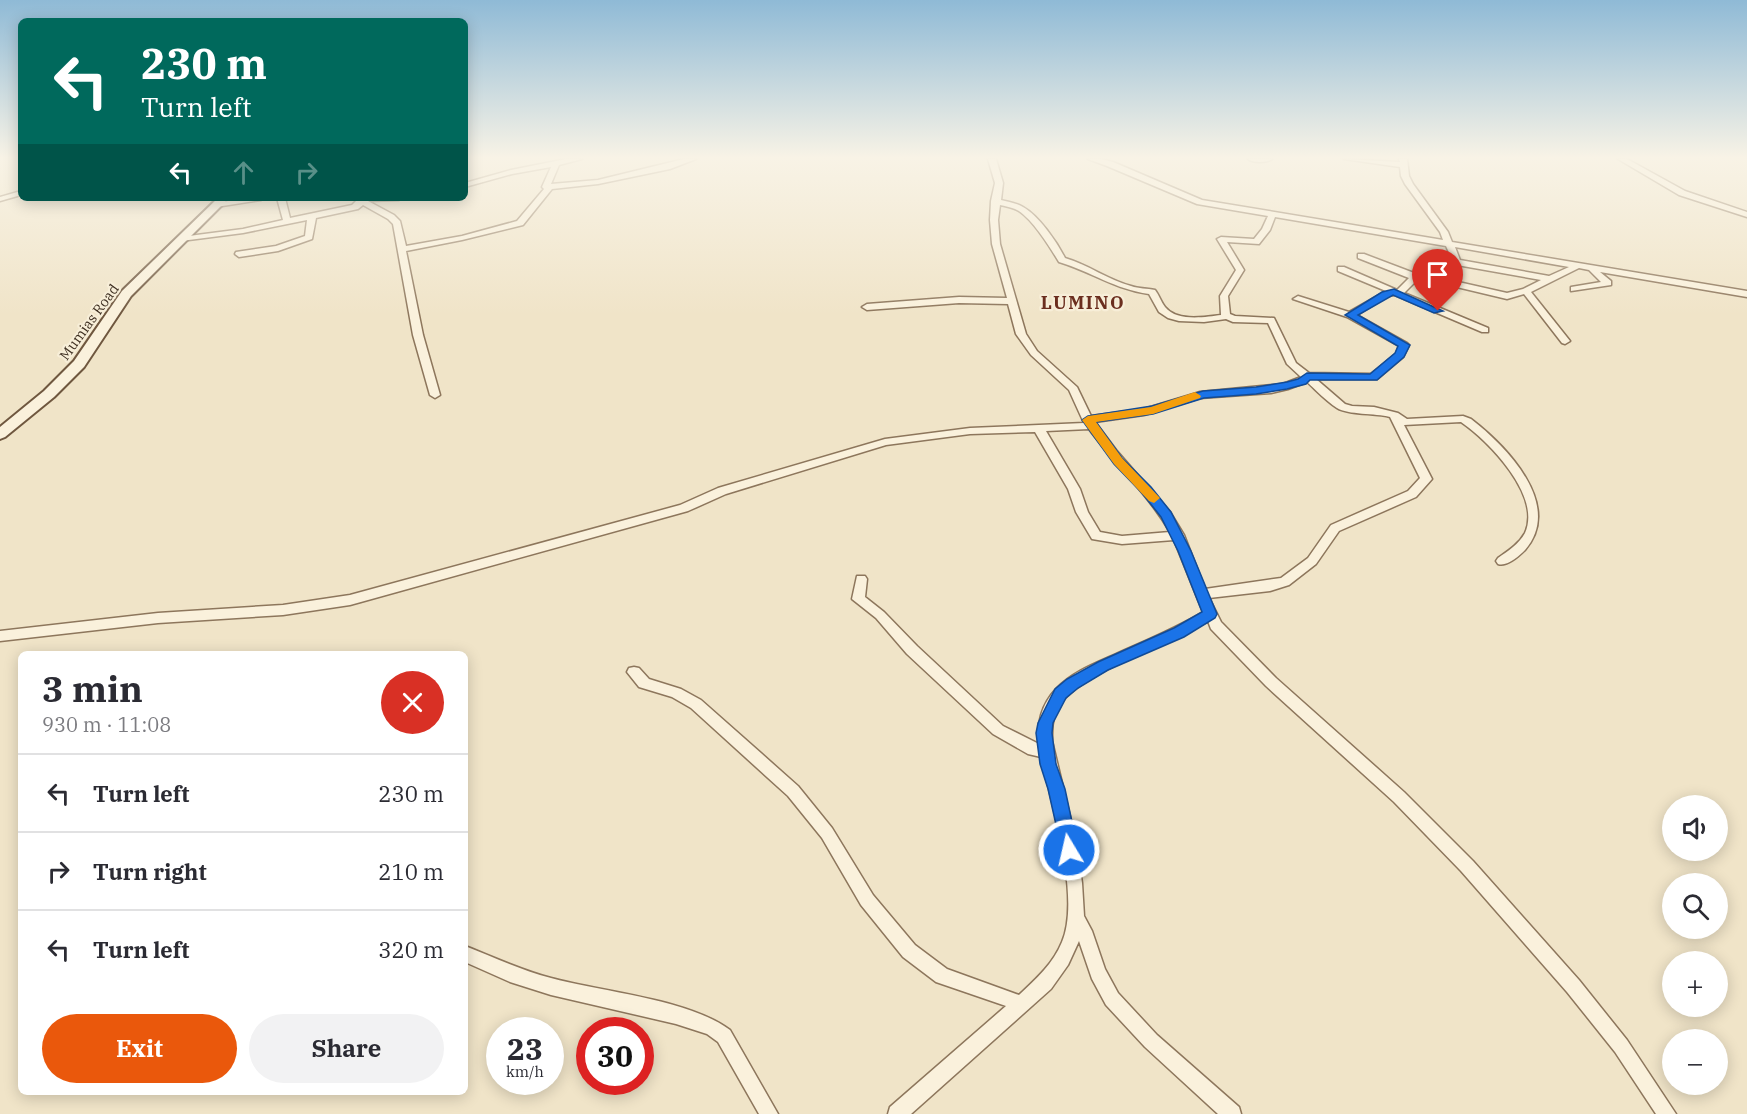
<!DOCTYPE html>
<html lang="en">
<head>
<meta charset="utf-8">
<style>
  body { margin:0; font-family:"IBM Plex Serif",serif; background:#f2f2f3; color:#2b2b33; height:100vh; display:flex; flex-direction:column; font-size:22px; white-space:nowrap }
  * { box-sizing:border-box; margin:0 }
  p { font-size:20px; color:#7c7c81 }
  .icon { flex:none; width:33px; height:33px; fill:none; stroke:currentColor; stroke-width:2; stroke-linecap:round; stroke-linejoin:round }
  .map { position:relative; flex:1; overflow:hidden }
  .sheet { position:absolute; left:18px; top:651px; width:450px; height:444px; display:flex; flex-direction:column; background:#fff; border-radius:9px; box-shadow:0 3px 15px #0003 }
  .sheet>* { flex:none }
  .guide { position:absolute; left:18px; top:18px; width:450px; height:183px; border-radius:9px; box-shadow:0 3px 15px #0003; background:#00695c; color:#fff; overflow:hidden }
  .buttons { position:absolute; left:1662px; top:795px; display:grid; gap:12px }
  .buttons a { display:grid; place-items:center; width:66px; height:66px; border-radius:50%; background:#fff; box-shadow:0 3px 15px #0003; font-size:30px }
  .speed { position:absolute; left:486px; top:1017px; display:flex; gap:12px; font-size:30px; font-weight:700; text-align:center }
  .speed>* { display:grid; place-content:center; width:78px; height:78px; border-radius:50%; background:#fff; box-shadow:0 3px 15px #0003; line-height:1 }
  .speed small { font-size:15px; font-weight:400 }
  .speed .limit { border:9px solid #d22; background:#fff; color:#111 }
  .pin { position:absolute; display:grid; place-items:center; width:51px; height:51px; color:#fff; margin:-62px -26px; border-radius:50% 50% 50% 0; rotate:-45deg; box-shadow:0 0 6px #0007 }
  .pin .icon { rotate:45deg }
  .me { position:absolute; width:66px; margin:-33px; rotate:351deg; stroke-linejoin:round; filter:drop-shadow(0 0 4px #0008) }
  .turn { display:flex; align-items:center; gap:21px; height:126px; padding:0 24px; font-size:27px }
  .turn .icon { width:78px; height:78px; stroke-width:2.5 }
  .turn b { display:block; font-size:42px; line-height:51px }
  .lanes { display:flex; align-items:center; height:57px; padding:0 24px; background:#0003; justify-content:center; gap:30px; direction:ltr }
  .lanes .off { opacity:.35 }
  .round { display:grid; place-items:center; flex:none; width:63px; height:63px; border-radius:32px; background:#f2f2f3 }
  .summary { display:flex; align-items:center; justify-content:space-between; height:102px; padding:0 24px }
  h1 { font-size:36px; font-weight:700; line-height:45px }
  .primary-button { display:flex; gap:12px; margin-top:auto; padding:12px 24px }
  .primary-button a { flex:1; height:69px; border-radius:36px; background:#ea580c; color:#fff; font-size:24px; font-weight:700; line-height:69px; text-align:center }
  .primary-button a+a { background:#f2f2f3; color:#2b2b33 }
  ul { padding:0; list-style:none }
  li { display:flex; align-items:center; gap:18px; height:78px; padding:0 24px; border-top:2px solid #e1e1e2 }
  li div { flex:1 }
  li b { display:block; font-size:22px }
  li em { font-style:normal }
  .map>svg:first-child { display:block }
</style>
</head>
<body>
<div class="map">
<svg width="1747" height="1114" viewBox="0 0 1747 1114">
  <rect width="100%" height="100%" fill="#f0e4c8"/>
  <g fill="none" stroke-linecap="round" stroke-linejoin="round">
    <defs>
      <path id="street" d="M566,159H582L559,165L551,184L598,180L684,159H696L670,169L598,184L552,189L523,225L462,240L406,251L423,335L440,395L435,398L430,395L413,335L393,224L388,219L363,205L358,209L316,218L312,239L278,251L239,257L235,254L236,252L276,246L305,236L307,220L243,233L181,241L177,239L181,237L243,229L283,220L277,198H285L290,218L352,205L359,198H403L399,200L368,201L394,215L400,221L406,246L462,236L517,221L544,189L542,187L551,167L512,174L465,187V183L511,170Z
        M988,159H996L1003,183L1001,200C1008,202 1017,203 1023,207C1039,216 1057,242 1065,258C1089,265 1108,280 1131,286C1139,289 1147,288 1155,290C1159,295 1161,302 1165,307C1177,322 1205,317 1221,315L1220,296L1236,270L1217,239L1221,237L1254,239L1262,229L1268,216L1197,204L1107,166L1088,159H1101L1113,162L1202,200L1443,240L1440,232L1405,184L1401,176L1400,167L1344,159L1400,162L1399,159H1407L1409,176L1413,184L1448,232L1452,242L1747,291V297L1600,272L1611,281V285L1571,291V287L1601,282L1589,270L1579,268L1531,292L1570,341L1565,344L1562,343L1524,294L1507,299L1419,278L1404,293L1488,328V332H1482L1395,295L1388,296L1357,315L1407,343L1409,345L1403,357L1377,379H1316L1345,404L1352,406L1374,407L1398,413L1407,419L1463,416L1471,419C1506,446 1564,505 1525,550C1519,556 1507,567 1498,564L1496,561L1498,558C1508,551 1519,544 1525,533C1542,496 1489,441 1461,422L1404,425L1432,479L1416,497L1339,531L1316,564L1289,585L1270,591L1209,598L1221,622L1276,678L1404,792L1473,861L1579,980L1627,1040L1676,1114H1656L1615,1052L1567,992L1461,871L1394,802L1266,686L1211,629L1208,621C1170,645 1076,673 1057,709C1052,719 1052,730 1052,741L1076,842L1082,883L1084,916L1092,931L1105,969L1118,993L1157,1035L1239,1107L1241,1114H1218L1145,1047L1106,1005L1092,979L1079,941L1068,965L1051,989L911,1114H888L890,1107L1006,1006L936,982L903,957L861,905L822,838L788,796L691,708L672,697L639,687L627,672L629,668L634,667L639,668L649,679L681,689L701,700L798,786L832,828L873,895L915,945L947,969L1019,995C1036,979 1053,964 1062,942C1081,898 1052,804 1041,757L1028,754L993,734L907,654L876,618L852,599L857,576H865L867,579L865,597L884,612L917,646L1003,726L1039,744C1036,724 1042,704 1056,689C1072,672 1096,663 1116,654C1145,641 1175,629 1203,612L1174,540L1122,544L1092,539L1076,512L1068,489L1035,432L970,434L886,445L726,494L688,511L350,605L283,615L158,623L0,641V631L158,613L283,605L350,595L680,505L718,488L885,439L970,428L1084,423L1069,390L1031,355L1016,334L1008,304L959,303L867,310L862,307L867,304L959,297L1007,298L992,244L990,220L991,201L995,183ZM1000,205C1005,206 1010,207 1015,209C1030,215 1050,247 1059,262C1092,272 1114,289 1149,294L1159,312L1168,318L1179,321L1204,322L1226,319L1233,322L1268,323L1287,364L1301,377L1283,384L1200,392L1144,409L1091,416L1077,387L1037,351L1026,334L1000,244L998,220ZM1275,217L1446,246L1452,259H1428L1414,273L1364,254H1358V258L1409,278L1397,290L1344,267H1338V271L1386,291L1349,312L1298,296L1293,299L1347,317L1399,346L1396,354L1371,374L1309,373L1296,363L1274,318L1235,316L1230,314L1228,296L1244,270L1227,242L1259,244L1270,230ZM1455,247L1569,267L1549,276L1460,260ZM1433,264L1457,265L1541,280L1523,289L1507,293L1423,274ZM1307,382C1316,390 1326,401 1337,408C1348,415 1375,413 1390,417L1420,478L1408,491L1331,525L1308,558L1281,578L1205,589L1184,535L1170,512L1116,450L1095,422L1144,415L1200,398L1271,393L1288,389ZM1089,429C1115,464 1148,494 1170,532L1122,536L1100,532L1088,512L1080,489L1046,431Z
        M1248,159H1272C1267,163 1253,163 1248,159Z
        M1618,159H1627L1685,191L1747,212V217L1679,195Z
        M21,191V195L0,201V197Z
        M246,198H265L261,200L216,207L212,205L216,203Z
        M465,946C493,957 521,970 551,978C602,992 689,999 730,1030L778,1114H759L718,1042L707,1034L676,1024L551,995L510,982L465,962Z"/>
      <path id="secondary" d="M218,198H229L131,296L84,367L54,397L5,437L0,439V427L44,391L74,361L122,291Z"/>
    </defs>
    <use href="#street" stroke="#8d765c" stroke-width="3"/>
    <use href="#secondary" stroke="#6f573f" stroke-width="4"/>
    <use href="#street" fill="#faf1dc" fill-rule="evenodd"/>
    <use href="#secondary" fill="#faf1dc" fill-rule="evenodd"/>
  </g>
  <linearGradient id="sky" x2="0" y2="1"><stop stop-color="#8fbad6"/><stop offset="0.5" stop-color="#f8f3e6"/><stop offset="1" stop-color="#f8f3e6" stop-opacity="0"/></linearGradient>
  <rect width="1747" height="315" fill="url(#sky)"/>
  <path fill="#1a73e8" stroke="#114b97" stroke-width="1.5" d="M1394,289L1443,311L1434,313L1393,295L1358,315L1410,345L1404,357L1377,380H1310L1306,384L1287,389L1256,394L1204,398L1153,414L1096,422L1122,458L1151,487L1171,512L1191,551L1217,614L1215,618L1184,637L1108,670L1078,688L1066,698L1053,723L1052,733L1056,764L1065,789L1078,850L1075,856L1069,859L1063,856L1048,789L1040,764L1036,733L1038,723L1055,689L1067,679L1098,662L1174,628L1202,612L1178,551L1161,517L1142,493L1114,464L1082,420L1088,416L1152,406L1203,391L1256,387L1287,382L1298,379L1307,373L1370,374L1395,353L1398,346L1345,315L1382,292Z"/>
  <path fill="#f59e0b" d="M1195,392L1201,396L1200,398L1153,414L1096,422L1122,458L1160,498L1154,503L1149,501L1114,464L1082,420L1088,416L1151,407Z"/>
  <g text-anchor="middle" stroke-width="4.5" stroke-linejoin="round" paint-order="stroke">
    <g font-size="14" fill="#3d2e20" stroke="#f7eed8">
      <text transform="translate(89 322) rotate(-54)" y="5">Mumias Road</text>
    </g>
    <g font-size="18" font-weight="bold" letter-spacing="1.5" fill="#6b2e1e" stroke="#f7eed8">
      <text x="1083" y="309">LUMINO</text>
    </g>
  </g>
</svg>
<div class="buttons">
<a><svg class="icon" aria-label="sound" viewBox="0 0 24 24"><path d="M4 9h4l5-4v14l-5-4H4zM17 9q2 3 0 6"/></svg></a>
<a><svg class="icon" aria-label="search" viewBox="0 0 24 24"><circle cx="10" cy="10" r="6"/><path d="M15 15l6 6"/></svg></a>
<a>+</a>
<a>−</a>
</div>
<div class="speed"><div>23<small>km/h</small></div><div class="limit">30</div></div>
<div class="pin" style="left:1438px;top:311px;background:#d93025"><svg class="icon" aria-label="arrive" viewBox="0 0 24 24"><path d="M6 21V4h12l-3 4 3 4H6"/></svg></div>
<svg class="me" style="left:1069px;top:850px" viewBox="-20 -20 40 40"><circle r="17" fill="#1a73e8" stroke="#fff" stroke-width="3"/><path d="M0-11L8 9 0 5-8 9z" fill="#fff"/></svg>
<div class="guide">
<div class="turn"><svg class="icon" aria-label="left" viewBox="0 0 24 24"><path d="M17 20v-9H6M10 6l-5 5 5 5"/></svg><div><b>230 m</b>Turn left</div></div>
<div class="lanes"><svg class="icon" aria-label="left" viewBox="0 0 24 24"><path d="M17 20v-9H6M10 6l-5 5 5 5"/></svg><svg class="icon off" aria-label="ahead" viewBox="0 0 24 24"><path d="M12 20V5M6 11l6-6 6 6"/></svg><svg class="icon off" aria-label="right" viewBox="0 0 24 24"><path d="M7 20v-9h11M14 6l5 5-5 5"/></svg></div>
</div>
<section class="sheet">
<div class="summary"><div><h1>3 min</h1><p>930 m · 11:08</p></div><a class="round" style="background:#d93025;color:#fff"><svg class="icon" aria-label="close" viewBox="0 0 24 24"><path d="M6 6l12 12M18 6L6 18"/></svg></a></div>
<ul>
<li><svg class="icon" aria-label="left" viewBox="0 0 24 24"><path d="M17 20v-9H6M10 6l-5 5 5 5"/></svg><div><b>Turn left</b></div><em>230 m</em></li>
<li><svg class="icon" aria-label="right" viewBox="0 0 24 24"><path d="M7 20v-9h11M14 6l5 5-5 5"/></svg><div><b>Turn right</b></div><em>210 m</em></li>
<li><svg class="icon" aria-label="left" viewBox="0 0 24 24"><path d="M17 20v-9H6M10 6l-5 5 5 5"/></svg><div><b>Turn left</b></div><em>320 m</em></li>
</ul>
<div class="primary-button"><a>Exit</a><a>Share</a></div>
</section>
</div>
</body>
</html>
